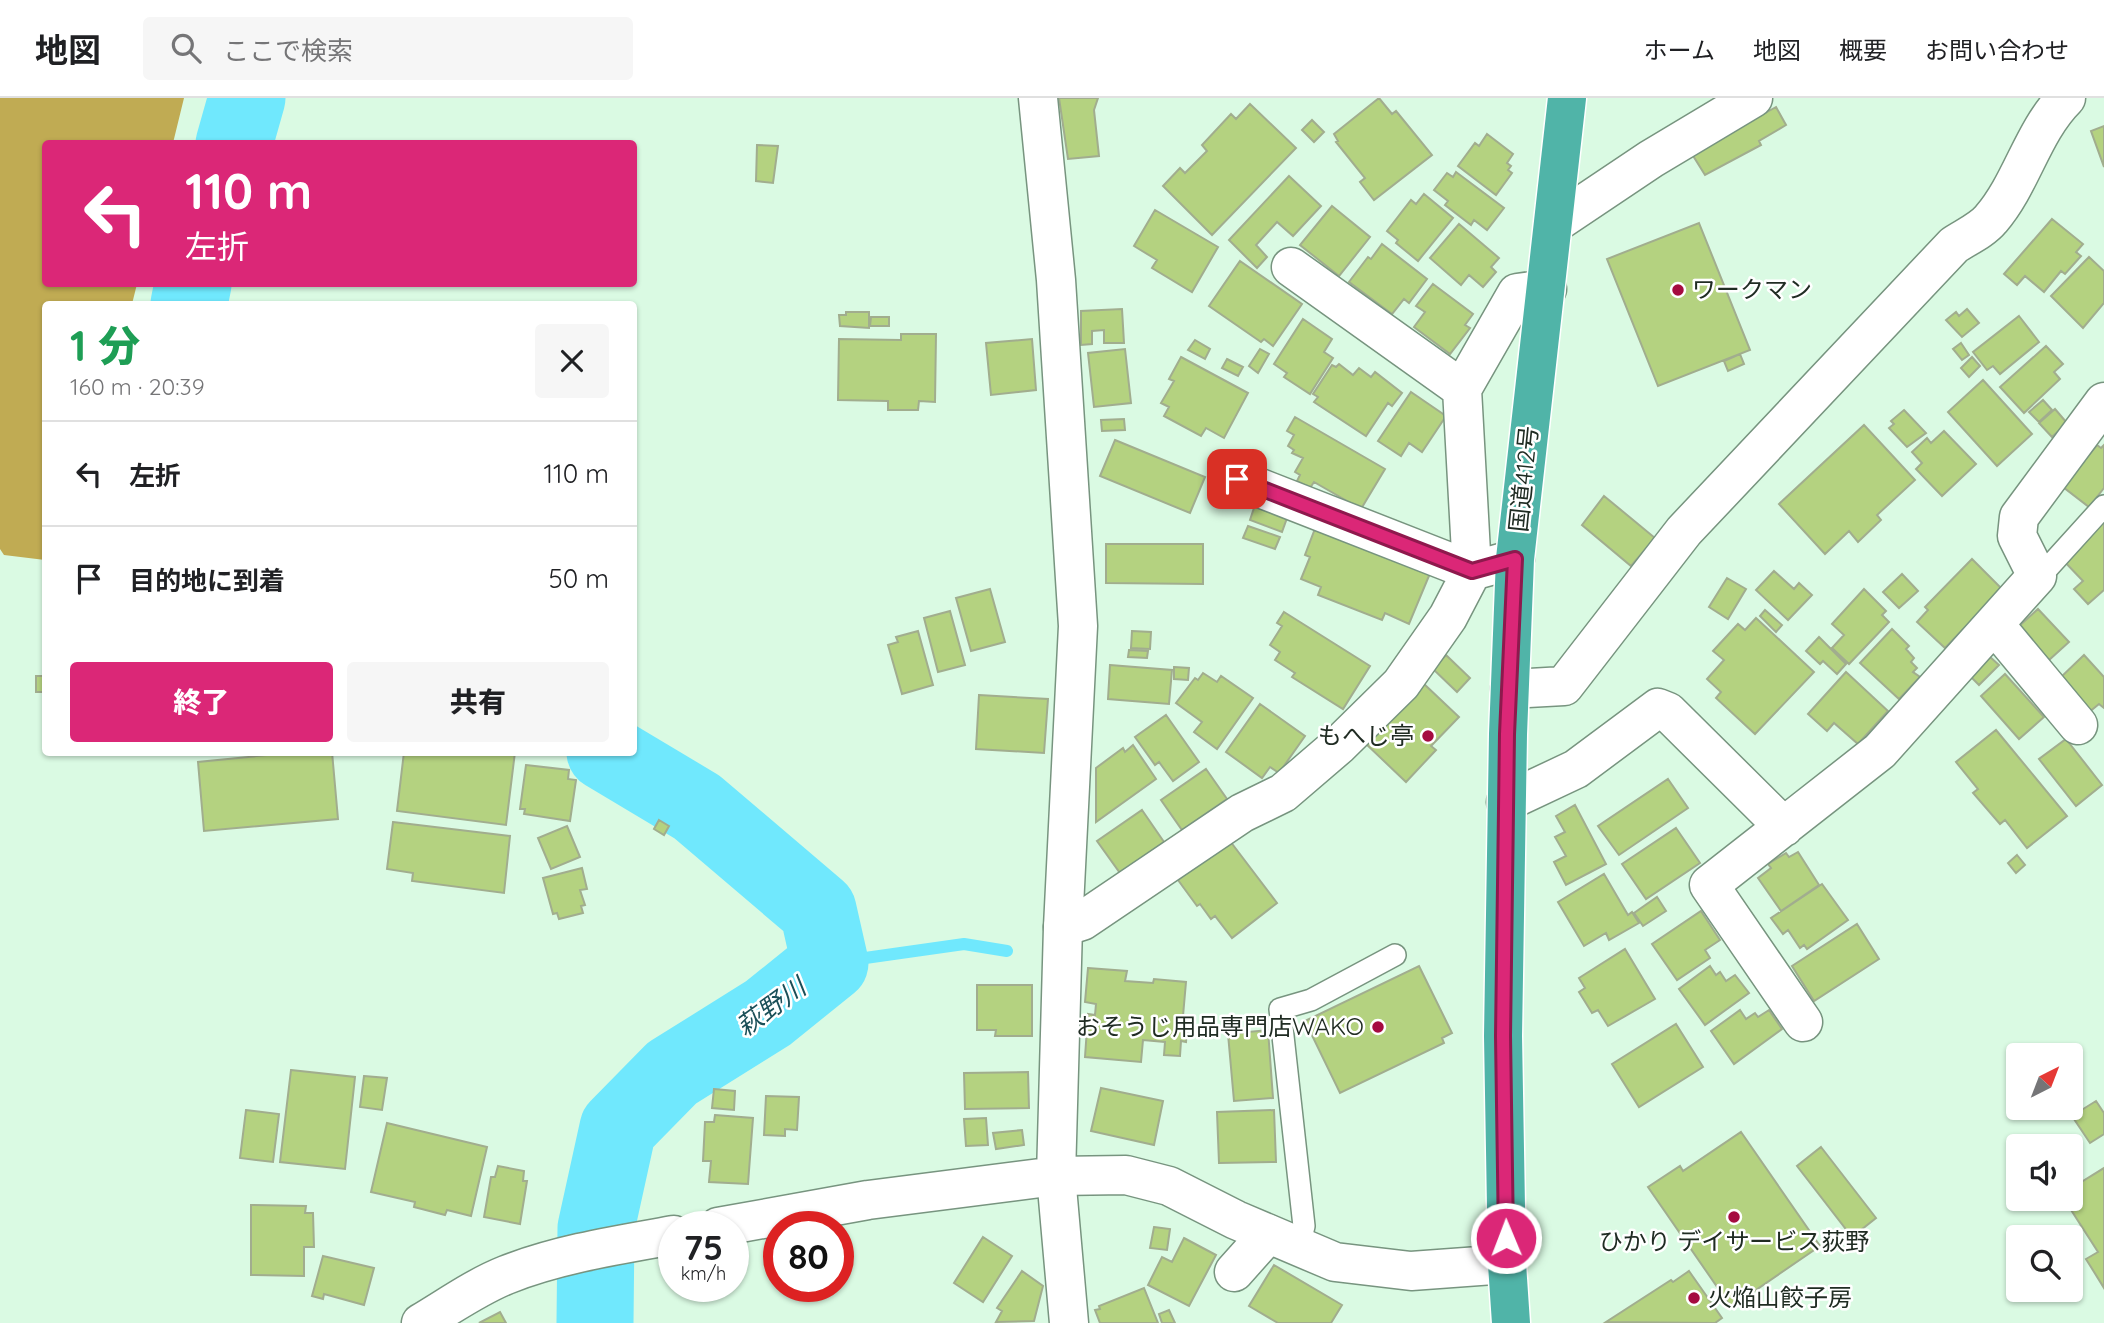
<!DOCTYPE html>
<html lang="ja">
<head>
<meta charset="utf-8">
<style>
  body { margin:0; font-family:Quicksand,"Noto Sans JP",sans-serif; background:#f6f6f6; color:#202124; height:100vh; display:flex; flex-direction:column; font-size:26px; white-space:nowrap }
  * { box-sizing:border-box; margin:0 }
  p { font-size:23px; color:#757577 }
  .icon { flex:none; width:38px; height:38px; fill:none; stroke:currentColor; stroke-width:2; stroke-linecap:round; stroke-linejoin:round }
  .map { position:relative; flex:1; overflow:hidden }
  .details { position:absolute; left:42px; top:203px; width:595px; height:455px; display:flex; flex-direction:column; background:#fff; border-radius:7px; box-shadow:0 2px 5px #0004 }
  .details>* { flex:none }
  .top-card { position:absolute; left:42px; top:42px; width:595px; height:147px; border-radius:7px; box-shadow:0 2px 5px #0004; background:#db2777; color:#fff; overflow:hidden }
  .needle { width:46px; rotate:42deg }
  .fabs { position:absolute; left:2006px; top:945px; display:grid; gap:14px }
  .fabs a { display:grid; place-items:center; width:77px; height:77px; border-radius:7px; background:#fff; box-shadow:0 2px 5px #0004; font-size:35px }
  .speed { position:absolute; left:658px; top:1113px; display:flex; gap:14px; font-size:35px; font-weight:700; text-align:center }
  .speed>* { display:grid; place-content:center; width:91px; height:91px; border-radius:50%; background:#fff; box-shadow:0 2px 5px #0004; line-height:1 }
  .speed small { font-size:18px; font-weight:400 }
  .speed .limit { border:10px solid #d22; background:#fff; color:#111 }
  .pin { position:absolute; display:grid; place-items:center; width:60px; height:60px; color:#fff; margin:-30px; border-radius:14px; box-shadow:0 4px 10px #0006 }
  .me { position:absolute; width:77px; margin:-38px; rotate:359deg; stroke-linejoin:round; filter:drop-shadow(0 0 5px #0008) }
  .turn { display:flex; align-items:center; gap:24px; height:147px; padding:0 28px; font-size:32px }
  .turn .icon { width:91px; height:91px; stroke-width:2.5 }
  .turn b { display:block; font-size:49px; line-height:60px }
  .round { display:grid; place-items:center; flex:none; width:74px; height:74px; border-radius:7px; background:#f6f6f6 }
  .overview { display:flex; align-items:center; justify-content:space-between; height:119px; padding:0 28px }
  h1 { font-size:42px; font-weight:800; line-height:52px; color:#1e9e55 }
  .action { display:flex; gap:14px; margin-top:auto; padding:14px 28px }
  .action a { flex:1; height:80px; border-radius:7px; background:#db2777; color:#fff; font-size:28px; font-weight:800; line-height:80px; text-align:center }
  .action a+a { background:#f6f6f6; color:#202124 }
  ul { padding:0; list-style:none }
  li { display:flex; align-items:center; gap:21px; height:105px; padding:0 28px; border-top:2px solid #e0e0e0 }
  li div { flex:1 }
  li b { display:block; font-size:26px }
  li em { font-style:normal }
  header { display:flex; align-items:center; gap:42px; box-sizing:border-box; height:98px; padding:0 35px; background:#fff; border-bottom:2px solid #e0e0e0 }
  header strong { font-size:33px }
  nav { display:flex; gap:38px; margin-inline-start:auto; font-size:24px }
  .search { width:490px; height:63px; background:#f6f6f6; display:flex; align-items:center; gap:18px; box-sizing:border-box; padding:0 24px; border-radius:7px; color:#757577; font-size:26px }
  .map>svg:first-child { display:block }
</style>
</head>
<body>
<header>
<strong>地図</strong>
<div class="search"><svg class="icon" aria-label="search" viewBox="0 0 24 24"><circle cx="10" cy="10" r="6"/><path d="M15 15l6 6"/></svg>ここで検索</div>
<nav><a>ホーム</a><a>地図</a><a>概要</a><a>お問い合わせ</a></nav>
</header>
<div class="map">
<svg width="2104" height="1225" viewBox="0 0 2104 1225">
  <rect width="100%" height="100%" fill="#dafae3"/>
  <path fill="#c0ab53" d="M0,0H184L173,45L46,46V186H137L132,206H46L45,462L4,457L0,451Z"/>
  <g fill="none" stroke-linecap="round" stroke-linejoin="round">
    <path stroke="#70e8fd" stroke-width="12" d="M830,865L964,846L1007,853"/>
    <path stroke="#70e8fd" stroke-width="77" d="M234,46L247,0
      M189,206L193,186
      M595,1225L596,1130L618,1030L672,975L768,915L830,865L818,812L697,709L605,654"/>
  </g>
  <path fill="#b4d280" stroke="#a1ad8e" stroke-width="2" d="M1059,0H1098L1094,12L1099,58L1068,61Z
    M1379,0L1392,16L1396,13L1432,57L1374,102L1360,84L1365,80L1336,44L1338,43L1334,36Z
    M1250,6L1296,50L1212,137L1163,88L1180,70L1185,75L1207,53L1202,47L1231,16L1236,21Z
    M1776,9L1786,27L1759,43L1761,47L1705,77L1692,56Z
    M1312,22L1324,34L1314,44L1302,32Z
    M2104,28V69L2091,33Z
    M1487,36L1513,56L1507,65L1511,68L1508,72L1512,75L1496,97L1458,68L1475,45L1479,48Z
    M757,47L778,48L773,85L756,83Z
    M1456,74L1504,110L1487,132L1474,122L1471,127L1445,107L1448,103L1434,92L1447,75L1453,79Z
    M1289,78L1321,108L1293,138L1277,124L1256,147L1267,159L1257,170L1229,142Z
    M1424,96L1453,120L1418,163L1396,145L1398,142L1387,133L1411,102L1416,106Z
    M1332,108L1370,139L1339,178L1300,147Z
    M1155,112L1218,149L1192,194L1152,170L1157,162L1134,148Z
    M2052,121L2083,146L2076,154L2081,158L2065,176L2061,173L2044,194L2025,178L2017,187L2004,176Z
    M1699,125L1750,252L1658,288L1607,161Z
    M1459,126L1499,160L1491,169L1496,174L1483,189L1469,177L1461,187L1430,160Z
    M1382,146L1427,181L1409,205L1404,201L1392,216L1349,184L1368,159L1371,161Z
    M2089,159L2104,173V205L2083,230L2051,198Z
    M1240,163L1302,206L1273,248L1264,241L1261,244L1209,208Z
    M1433,186L1473,216L1465,227L1470,230L1450,256L1414,229L1425,214L1416,208Z
    M1122,211L1124,245H1104V232L1092,233V246L1081,247V213Z
    M1967,211L1979,225L1962,239L1946,222L1956,214L1959,218Z
    M846,214H869V230L840,228L839,217H846Z
    M2019,218L2039,244L2000,276L1993,268L1987,272L1973,254Z
    M871,219H889V228H870Z
    M1303,221L1332,241L1324,254L1333,260L1310,296L1284,279L1287,275L1274,266Z
    M901,236H936L935,304L919,303L918,312H888V303L838,302L839,241L901,242Z
    M1032,241L1036,292L991,297L986,245Z
    M1195,242L1210,251L1205,261L1188,252Z
    M1961,245L1969,257L1962,262L1953,251Z
    M2046,248L2063,266L2054,274L2060,281L2024,315L2000,289Z
    M1125,251L1131,305L1094,309L1088,255Z
    M1260,251L1269,256L1258,275L1249,268Z
    M1740,256L1744,266L1728,273L1724,263Z
    M1181,259L1248,295L1224,340L1206,330L1201,338L1164,318L1169,309L1161,305L1174,283L1169,281Z
    M1972,259L1980,268L1969,279L1961,270Z
    M1227,261L1243,269L1238,278L1222,270Z
    M1339,266L1353,277L1359,270L1371,279L1375,274L1402,295L1392,308L1388,305L1366,338L1314,304L1318,299L1313,296L1332,267L1336,269Z
    M1983,282L2032,336L1997,368L1948,314Z
    M1411,294L1446,318L1422,354L1409,345L1401,358L1378,343Z
    M2043,302L2052,312L2039,324L2029,314Z
    M2055,311L2067,325L2052,339L2039,325Z
    M1904,312L1926,335L1907,349L1889,330L1894,326L1891,323Z
    M1295,319L1385,371L1361,411L1314,384L1310,390L1297,383L1300,377L1295,374L1303,360L1292,355L1294,352L1288,348L1294,337L1287,333Z
    M1124,321L1125,332L1102,333L1101,322Z
    M1864,327L1915,382L1877,417L1881,422L1858,444L1849,433L1825,456L1779,406Z
    M1944,333L1976,366L1942,398L1916,371L1922,365L1912,354L1927,340L1931,345Z
    M1115,342L1205,379L1190,415L1100,378Z
    M2097,347L2101,350L2104,347V390L2089,409L2063,389Z
    M1604,398L1655,440L1631,468L1582,427Z
    M1255,407L1287,420L1282,434L1250,422Z
    M2104,420V492L2088,506L2074,491L2083,483L2061,460Z
    M1248,428L1280,439L1275,451L1243,440Z
    M1316,428L1431,473L1409,526L1385,515L1382,522L1318,497L1321,489L1301,481L1310,459L1305,457Z
    M1106,446H1203V486L1106,485Z
    M1972,461L2002,491L1945,550L1917,524L1928,512L1925,509Z
    M1774,473L1794,491L1799,485L1812,497L1788,522L1756,492Z
    M1902,476L1918,493L1899,510L1883,494Z
    M1727,480L1746,491L1728,521L1709,509Z
    M990,491L1005,544L971,553L956,500Z
    M1864,491L1886,513L1882,517L1889,524L1849,566L1832,550L1844,537L1832,526Z
    M2038,511L2069,544L2049,562L2018,529Z
    M1765,512L1782,527L1776,534L1760,518Z
    M950,513L965,567L938,574L924,520Z
    M1284,514L1370,568L1343,611L1292,579L1295,575L1275,562L1280,554L1270,547L1282,528L1277,525Z
    M1756,520L1814,574L1755,636L1716,600L1721,594L1707,581L1724,562L1713,553L1738,526L1745,532Z
    M1892,531L1909,548L1906,551L1914,560L1911,564L1917,570L1913,574L1920,579L1899,601L1860,565Z
    M918,533L933,587L902,596L888,547L898,544L896,539Z
    M1132,533L1151,534L1150,551L1131,550Z
    M1819,539L1846,566L1837,576L1823,563L1820,566L1806,553Z
    M1129,552L1148,553L1147,560L1128,559Z
    M1446,557L1470,580L1457,594L1433,571Z
    M2084,557L2104,579V610L2099,606L2088,615L2061,579Z
    M1989,558L1999,567L1979,587L1970,578Z
    M1110,567L1172,572L1169,606L1108,601Z
    M1174,569L1189,570L1188,582L1174,581Z
    M1846,574L1888,613L1858,646L1834,625L1827,633L1808,616Z
    M1203,575L1217,584L1221,578L1253,600L1217,651L1194,634L1202,624L1176,605L1195,580L1198,582Z
    M2005,576L2044,619L2019,641L1981,598Z
    M36,578H46V594H36Z
    M1423,585L1459,619L1431,648L1436,652L1406,684L1365,645Z
    M979,597L1048,601L1044,655L976,651Z
    M1260,606L1305,638L1279,675L1270,669L1262,680L1226,654Z
    M1166,617L1199,664L1173,683L1159,664L1155,667L1135,639Z
    M1996,632L2067,718L2027,750L2005,722L2000,726L1973,695L1978,691L1956,664Z
    M2066,641L2102,687L2076,708L2039,661Z
    M1133,647L1156,681L1096,724V670L1123,650L1125,654Z
    M297,654H332L338,721L204,733L198,664Z
    M404,654H515L506,727L397,713Z
    M526,667L569,672L568,681L576,682L570,723L524,716L525,711H520Z
    M1206,671L1227,701L1182,732L1161,702Z
    M1668,681L1688,710L1619,757L1598,728Z
    M1575,707L1606,766L1566,787L1554,764L1566,758L1555,739L1565,734L1556,718Z
    M1142,712L1164,744L1120,775L1097,743Z
    M659,722L669,728L664,737L654,731Z
    M393,724L510,738L504,795L412,783L413,775L387,771Z
    M567,728L580,759L551,771L538,740Z
    M1676,730L1700,765L1646,801L1622,766Z
    M1230,743L1277,805L1232,840L1215,818L1211,821L1200,806L1197,808L1178,782Z
    M1798,754L1819,787L1781,813L1758,780L1771,770L1768,766L1786,755L1789,759Z
    M2017,757L2025,767L2016,775L2008,765Z
    M582,770L587,791L580,792L585,807L581,808L583,815L559,821L557,815L553,816L543,780Z
    M1604,776L1628,817L1632,814L1639,825L1609,842L1606,835L1584,848L1558,804Z
    M1822,786L1848,822L1807,851L1804,847L1800,850L1788,832L1783,836L1771,820Z
    M1657,799L1666,813L1643,828L1634,815Z
    M1701,813L1720,842L1705,852L1710,860L1677,882L1652,846Z
    M1857,826L1879,861L1814,903L1792,868Z
    M1625,851L1655,901L1608,928L1598,912L1592,915L1579,894L1585,890L1579,880Z
    M1419,868L1452,935L1442,940L1444,945L1340,995L1305,923Z
    M1710,868L1716,877L1720,874L1726,883L1735,877L1749,895L1705,927L1679,891Z
    M1088,870L1127,873L1125,883L1153,885L1154,881L1186,884L1183,918H1188L1186,944L1181,943L1180,958L1164,957L1165,944L1143,942L1141,964L1085,959L1088,916L1095,917L1096,906L1085,904Z
    M977,887H1032V938H995L996,932H977Z
    M1740,912L1746,921L1755,915L1758,919L1769,912L1782,931L1734,966L1711,933Z
    M1676,926L1703,969L1639,1009L1612,966Z
    M1268,932L1273,1000L1234,1003L1228,936Z
    M291,972L355,979L345,1071L280,1064Z
    M1028,974L1029,1010L965,1011L964,975Z
    M364,978L387,980L382,1012L360,1009Z
    M1101,990L1163,1003L1154,1047L1091,1033Z
    M714,991L735,993L734,1012L712,1010Z
    M766,998L799,999L797,1032L785,1031V1038L764,1037Z
    M2096,1003L2104,1015V1036L2090,1045L2072,1018Z
    M246,1012L279,1016L273,1064L240,1060Z
    M1274,1012L1276,1064L1219,1065L1217,1014Z
    M715,1017L753,1020L748,1086L709,1084L711,1063H703L705,1024H714Z
    M986,1020L988,1047L966,1048L964,1021Z
    M387,1025L487,1049L471,1118L447,1112L445,1117L414,1109L415,1104L371,1094Z
    M1022,1032L1024,1047L996,1051L993,1035Z
    M1741,1034L1820,1148L1731,1209L1648,1089L1680,1068L1683,1073Z
    M1821,1049L1876,1120L1852,1139L1797,1068Z
    M498,1068L524,1073L523,1083H527L520,1126L484,1119L491,1079H495Z
    M2104,1070V1190L2086,1161L2098,1154L2064,1101H2070V1091Z
    M251,1107L306,1108L305,1115H313L314,1149H304V1178L251,1177Z
    M1154,1129L1170,1131L1167,1152L1150,1150Z
    M983,1139L1012,1158L983,1204L954,1185Z
    M1184,1140L1216,1157L1189,1208L1148,1187L1162,1159L1172,1164Z
    M323,1158L374,1170L364,1207L324,1196L323,1201L312,1198Z
    M1274,1167L1342,1207L1331,1225H1278L1249,1208Z
    M1022,1173L1043,1188L1034,1223L996,1224L1002,1213L997,1210Z
    M1689,1173L1722,1220L1715,1225L1606,1224L1671,1182L1673,1184Z
    M1144,1190L1158,1225H1100L1095,1212L1100,1211L1099,1208Z
    M1169,1212L1175,1225H1162L1159,1216Z
    M500,1214L506,1225H479Z"/>
  <g fill="none" stroke-linecap="round" stroke-linejoin="round">
    <defs>
      <path id="service" d="M2037,478L2046,472L2104,408
        M1299,1149L1304,1128L1280,911L1311,902L1395,857"/>
      <path id="minor" d="M1554,126L1651,61L1753,0
        M1291,169L1462,291L1517,195L1547,191
        M1237,381L1472,473L1462,291
        M1994,526L2078,627
        M1510,591L1564,588L1684,433L1954,147C1966,139 1982,132 1991,121C2022,85 2032,34 2066,0
        M1506,704L1576,671L1658,610L1668,614L1784,729
        M1063,829L1082,823L1242,715L1283,695L1339,647L1401,586L1448,519L1472,473L1515,461
        M1803,924L1709,787L1880,653L2037,478L2017,438L2019,419L2104,304
        M1056,1078L1069,1225
        M1234,1174L1268,1136"/>
      <path id="tertiary" d="M1038,0L1056,182L1078,528L1063,829L1056,1078
        M718,1129L868,1102L1056,1078L1126,1077L1169,1088L1236,1122L1335,1164L1411,1173L1507,1166
        M421,1225C448,1209 476,1189 506,1177C559,1156 618,1147 674,1137"/>
      <path id="trunk" d="M1511,1225L1507,1166L1503,938L1508,636L1515,461L1567,0"/>
    </defs>
    <use href="#service" stroke="#77947f" stroke-width="24"/>
    <use href="#minor" stroke="#77947f" stroke-width="41"/>
    <use href="#tertiary" stroke="#77947f" stroke-width="41"/>
    <use href="#trunk" stroke="#fff" stroke-width="41"/>
    <use href="#service" stroke="#fff" stroke-width="21"/>
    <use href="#minor" stroke="#fff" stroke-width="38"/>
    <use href="#tertiary" stroke="#fff" stroke-width="38"/>
    <use href="#trunk" stroke="#50b4a8" stroke-width="38"/>
  </g>
  <g fill="none" stroke-linecap="round" stroke-linejoin="round">
    <defs>
      <path id="route" d="M1237,381L1472,473L1515,461L1507,636L1503,938L1506,1140"/>
    </defs>
    <use href="#route" stroke="#8e194d" stroke-width="18"/>
    <use href="#route" stroke="#db2777" stroke-width="12"/>
  </g>
  <g fill="#a50b40" stroke="#fff" stroke-width="2.5">
    <circle cx="1678" cy="192" r="7"/>
    <circle cx="1428" cy="638" r="7"/>
    <circle cx="1378" cy="929" r="7"/>
    <circle cx="1734" cy="1119" r="7"/>
    <circle cx="1694" cy="1200" r="7"/>
  </g>
  <g text-anchor="middle" stroke-width="5" stroke-linejoin="round" paint-order="stroke">
    <g font-size="24" fill="#202c23" stroke="#fff" text-anchor="start">
      <text x="1692" y="200">ワークマン</text>
      <text x="1414" y="646" text-anchor="end">もへじ亭</text>
      <text x="1364" y="937" text-anchor="end">おそうじ用品専門店WAKO</text>
      <text x="1734" y="1152" text-anchor="middle">ひかり デイサービス荻野</text>
      <text x="1708" y="1208">火焔山餃子房</text>
    </g>
    <g font-size="24" fill="#202c23" stroke="#fff">
      <text transform="translate(1524 381) rotate(-84)" y="8">国道412号</text>
    </g>
    <g font-size="26" font-style="italic" fill="#1a4f58" stroke="#fff">
      <text transform="translate(771 909) rotate(-36)" y="9">萩野川</text>
    </g>
  </g>
</svg>
<div class="fabs">
<a><svg class="needle" viewBox="-14 -14 28 28"><path d="M0-13l5 13h-10z" fill="#e53935"/><path d="M0 13l5-13h-10z" fill="#757577"/></svg></a>
<a><svg class="icon" aria-label="sound" viewBox="0 0 24 24"><path d="M4 9h4l5-4v14l-5-4H4zM17 9q2 3 0 6"/></svg></a>
<a><svg class="icon" aria-label="search" viewBox="0 0 24 24"><circle cx="10" cy="10" r="6"/><path d="M15 15l6 6"/></svg></a>
</div>
<div class="speed"><div>75<small>km/h</small></div><div class="limit">80</div></div>
<div class="pin" style="left:1237px;top:381px;background:#d93025"><svg class="icon" aria-label="arrive" viewBox="0 0 24 24"><path d="M6 21V4h12l-3 4 3 4H6"/></svg></div>
<svg class="me" style="left:1506px;top:1140px" viewBox="-20 -20 40 40"><circle r="17" fill="#db2777" stroke="#fff" stroke-width="3"/><path d="M0-11L8 9 0 5-8 9z" fill="#fff"/></svg>
<div class="top-card">
<div class="turn"><svg class="icon" aria-label="left" viewBox="0 0 24 24"><path d="M17 20v-9H6M10 6l-5 5 5 5"/></svg><div><b>110 m</b>左折</div></div>
</div>
<section class="details">
<div class="overview"><div><h1>1 分</h1><p>160 m · 20:39</p></div><a class="round"><svg class="icon" aria-label="close" viewBox="0 0 24 24"><path d="M6 6l12 12M18 6L6 18"/></svg></a></div>
<ul>
<li><svg class="icon" aria-label="left" viewBox="0 0 24 24"><path d="M17 20v-9H6M10 6l-5 5 5 5"/></svg><div><b>左折</b></div><em>110 m</em></li>
<li><svg class="icon" aria-label="arrive" viewBox="0 0 24 24"><path d="M6 21V4h12l-3 4 3 4H6"/></svg><div><b>目的地に到着</b></div><em>50 m</em></li>
</ul>
<div class="action"><a>終了</a><a>共有</a></div>
</section>
</div>
</body>
</html>
